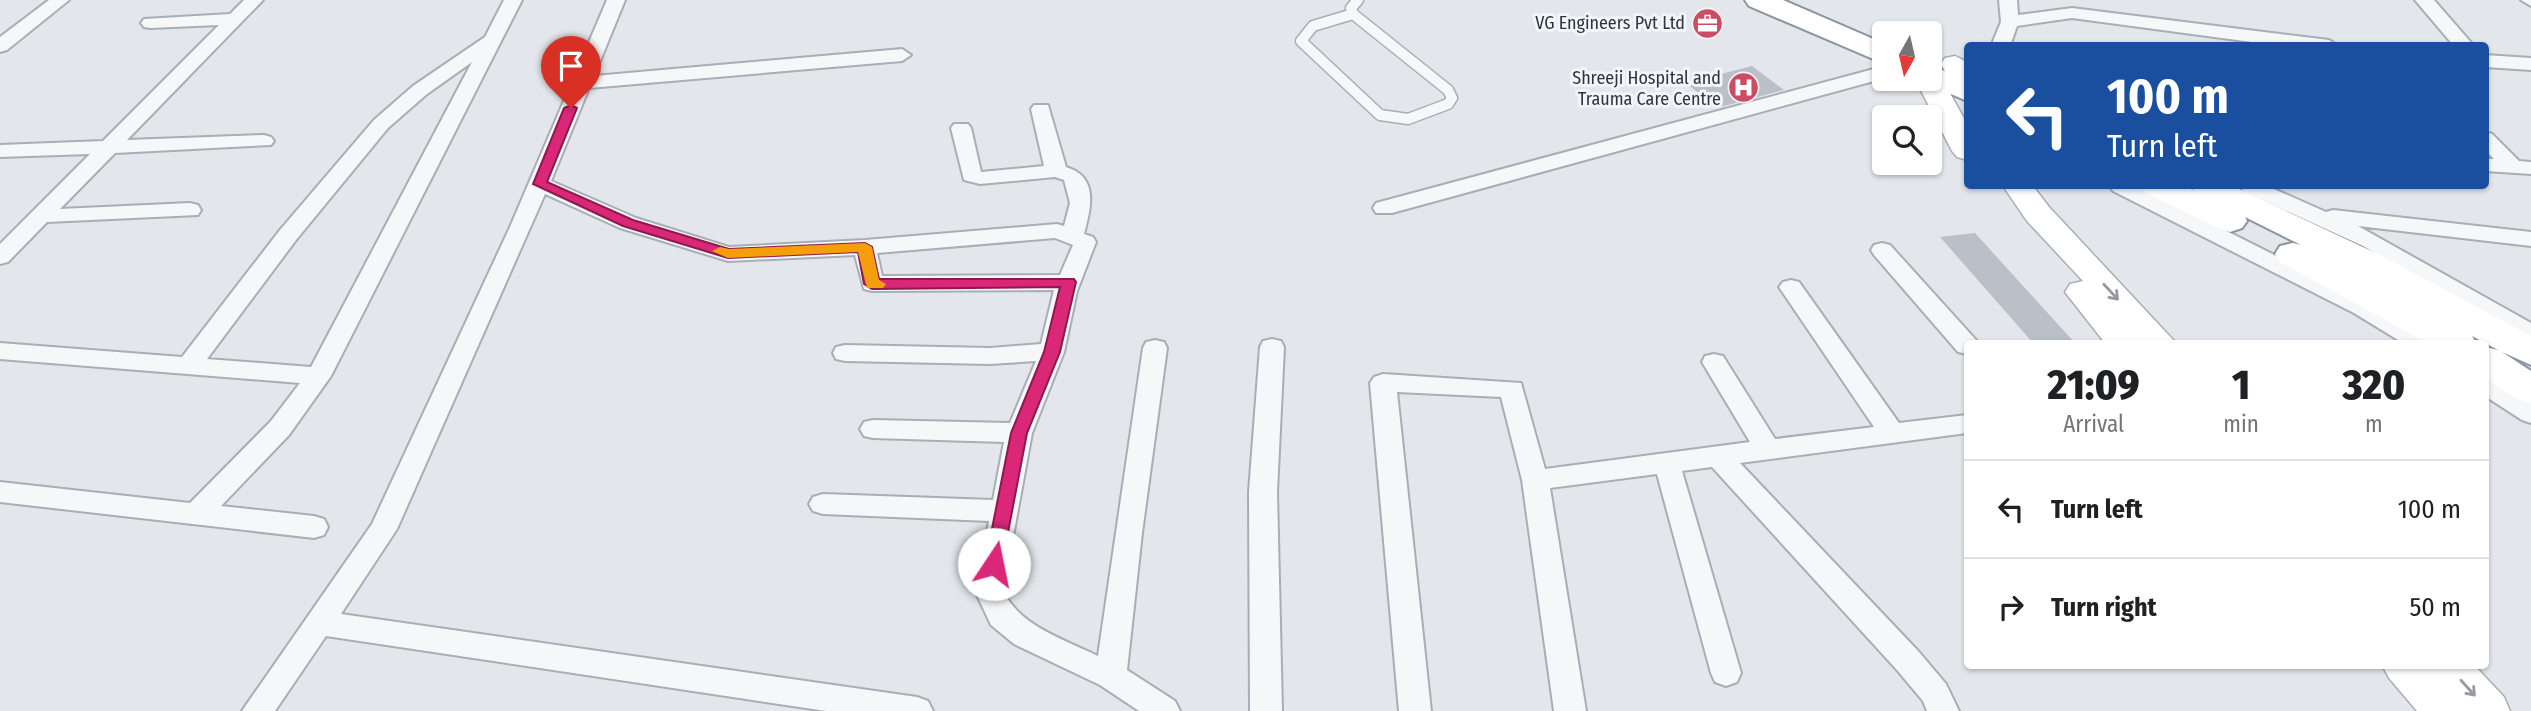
<!DOCTYPE html>
<html lang="en">
<head>
<meta charset="utf-8">
<style>
  body { margin:0; font-family:"Fira Sans Condensed",sans-serif; background:#f6f6f6; color:#202124; height:100vh; display:flex; flex-direction:column; font-size:26px; white-space:nowrap }
  * { box-sizing:border-box; margin:0 }
  p { font-size:23px; color:#757577 }
  .icon { flex:none; width:38px; height:38px; fill:none; stroke:currentColor; stroke-width:2; stroke-linecap:round; stroke-linejoin:round }
  .map { position:relative; flex:1; overflow:hidden }
  .side { position:absolute; left:1964px; top:340px; width:525px; height:329px; display:flex; flex-direction:column; background:#fff; border-radius:7px; box-shadow:0 2px 5px #0004 }
  .side>* { flex:none }
  .top-card { position:absolute; left:1964px; top:42px; width:525px; height:147px; border-radius:7px; box-shadow:0 2px 5px #0004; background:#1a4fa0; color:#fff; overflow:hidden }
  .needle { width:46px; rotate:188deg }
  .controls { position:absolute; left:1872px; top:21px; display:grid; gap:14px }
  .controls a { display:grid; place-items:center; width:70px; height:70px; border-radius:7px; background:#fff; box-shadow:0 2px 5px #0004; font-size:35px }
  .pin { position:absolute; display:grid; place-items:center; width:60px; height:60px; color:#fff; margin:-72px -30px; border-radius:50% 50% 50% 0; rotate:-45deg; box-shadow:0 0 7px #0007 }
  .pin .icon { rotate:45deg }
  .me { position:absolute; width:77px; margin:-38px; rotate:11deg; stroke-linejoin:round; filter:drop-shadow(0 0 5px #0008) }
  .turn { display:flex; align-items:center; gap:24px; height:147px; padding:0 28px; font-size:32px }
  .turn .icon { width:91px; height:91px; stroke-width:2.5 }
  .turn b { display:block; font-size:49px; line-height:60px }
  .eta { display:flex; justify-content:space-evenly; align-items:center; height:119px; text-align:center }
  .eta b { font-size:42px; font-weight:800; line-height:49px }
  ul { padding:0; list-style:none }
  li { display:flex; align-items:center; gap:21px; height:98px; padding:0 28px; border-top:2px solid #e0e0e0 }
  li div { flex:1 }
  li b { display:block; font-size:26px }
  li em { font-style:normal }
  .map>svg:first-child { display:block }
</style>
</head>
<body>
<div class="map">
<svg width="2531" height="711" viewBox="0 0 2531 711">
  <rect width="100%" height="100%" fill="#e3e7eb"/>
  <path fill="#bbc0c8" d="M1752,66L1784,90L1717,108L1686,83Z
    M1975,233L2075,343H2033L1940,237Z"/>
  <g fill="none" stroke-linecap="round" stroke-linejoin="round">
    <defs>
      <path id="lane" d="M1353,14L1448,90L1452,98L1448,104L1408,119L1380,115L1301,41L1313,26Z
        M1353,14L1351,8L1358,0"/>
      <path id="street" d="M49,0H69L7,50L0,52V37Z
        M244,0H263L127,140L264,135L271,137L274,141L271,145L115,153L60,209L190,203L198,205L201,210L198,215L47,222L8,262L0,264V244L90,154L0,157V145L103,141L219,25L150,28L144,27L141,23L144,19L230,14Z
        M504,0H522L331,376L289,435L221,506L314,516L324,519L328,527L324,535L314,538L0,502V482L190,503L271,421L300,383L0,359V343L182,357L280,230L374,120L413,86L485,37ZM472,62L311,367L207,359L296,240L388,128L427,94Z
        M607,0H625L594,76L902,49L911,55L902,61L589,88L551,181L636,218L729,247L865,240L1057,224L1064,226L1070,203L1064,180L1055,177L980,184L964,180L951,128L954,124H968L971,128L981,172L1044,166L1031,109L1034,105H1048L1066,167C1099,177 1091,207 1084,234L1093,237L1096,242L1077,291L1064,352L1032,433L1003,591C1021,627 1064,639 1098,656L1143,348L1146,342L1155,340L1164,342L1167,348L1142,533L1127,670L1175,701L1180,711H1139L1100,685L1014,644L991,625L975,591L989,521L823,514L813,511L809,504L813,497L823,494L993,500L1004,442L873,438L864,436L860,429L864,422L873,420L1010,423L1036,361L990,364L845,361L836,359L833,353L836,347L845,345L990,348L1041,344L1054,290L872,291L864,289L855,255L728,261L620,228L545,194L397,529L341,614L917,697L928,701L933,711H826L326,636L275,711H242L372,524L510,227ZM1055,238L1073,245L1060,275L882,276L877,253Z
        M1999,0H2017L2018,15L2072,8L2329,40L2338,46H2282L2072,18L2017,26L2010,46H1991L2001,22Z
        M2415,0H2434L2474,46H2454Z
        M2521,0H2531V6Z
        M2485,55L2531,58V70L2485,67Z
        M1885,66V78L1392,213H1376L1373,208L1376,203Z
        M2485,132L2492,134L2519,161L2531,162V174L2485,171V159H2494L2485,150Z
        M2110,186H2137L2370,303L2430,337L2433,343H2403L2354,313L2113,191Z
        M2240,186H2267L2326,212L2333,210L2531,232V246L2358,226L2531,323V342L2522,340L2363,246L2243,191Z
        M1882,243L1890,245L1976,340L1977,343H1967V354L1958,352L1874,255L1871,250L1874,245Z
        M1791,280L1799,282L1899,423L1967,415V433L1740,463L1919,652L1946,684L1959,711H1927L1923,701L1897,670L1712,467L1682,471L1741,673L1737,682L1726,686L1715,682L1711,673L1657,474L1550,488L1586,711H1554L1522,480L1501,397L1397,392L1431,711H1399L1370,383L1374,377L1383,374L1521,383L1545,469L1750,442L1702,362L1705,356L1714,354L1723,356L1775,439L1874,427L1779,287L1783,282Z
        M1272,339L1281,341L1284,347L1277,492L1282,711H1250L1249,492L1260,347L1263,341Z
        M2485,375L2494,378L2531,402V423L2522,420L2485,396Z"/>
      <path id="secondary" d="M1955,56L1967,62V95L1957,93L1941,64L1945,58Z
        M1930,71L1939,73L1967,124V160L1957,157L1952,151L1915,79H1930Z
        M2003,186H2033L2049,207L2176,343H2105L2065,292L2070,284L2083,281L2027,221Z
        M2382,665H2474L2504,697L2510,711H2417L2389,678Z"/>
      <path id="highway" d="M1745,0H1783L1885,44V64L1749,6Z
        M1930,65L1967,80V101L1919,80L1930,79Z
        M2141,186H2184L2193,190L2191,186H2233L2382,256L2531,336V365L2502,352L2531,371V403L2517,399L2485,378V347L2498,350L2472,336L2476,343H2427L2280,262L2275,254L2280,246L2293,243L2301,245L2245,217L2247,221L2242,228L2230,232L2218,228L2146,193Z"/>
    </defs>
    <use href="#lane" stroke="#a8aeb5" stroke-width="13"/>
    <use href="#street" stroke="#a8aeb5" stroke-width="4"/>
    <use href="#secondary" stroke="#a8aeb5" stroke-width="3"/>
    <use href="#highway" stroke="#8b94a1" stroke-width="4"/>
    <use href="#lane" stroke="#f6f7f9" stroke-width="10"/>
    <use href="#street" fill="#f6f7f9" fill-rule="evenodd"/>
    <use href="#secondary" fill="#fff" fill-rule="evenodd"/>
    <use href="#highway" fill="#fff" fill-rule="evenodd"/>
  </g>
  <defs><path id="oneway-shaft" d="M-6 0H5M1.5-3L5.5 0L1.5 3" fill="none" stroke-width="1.6" stroke-linecap="round" stroke-linejoin="round" transform="scale(1.75)"/></defs>
  <g stroke="#959aa1">
    <use href="#oneway-shaft" transform="translate(2111 292) rotate(47)"/>
    <use href="#oneway-shaft" transform="translate(2468 688) rotate(48)"/>
  </g>
  <path fill="#db2777" stroke="#8e194d" stroke-width="2" d="M571,105L577,108L547,182L633,220L729,249L865,243L872,247L879,279H1074L1076,282L1060,352L1027,433L1001,569L994,572L988,569L985,564L1011,433L1044,352L1060,287L872,289L864,284L858,252L728,258L623,226L533,184L564,108Z"/>
  <path fill="#f59e0b" d="M865,243L872,247L879,280L886,284L883,288H867L858,252L728,258L712,251L720,247L729,249Z"/>
  <defs>
    <symbol id="office-disc" viewBox="-11 -11 22 22"><circle r="9.5" fill="#cc4d63" stroke="#f3f5f8"/><path d="M-6-3h4V-5.5h4V-3h4V5H-6ZM-1-4.5V-3h2v-1.5ZM-6 0V1H6V0Z" fill="#fff"/></symbol>
    <symbol id="hospital-disc" viewBox="-11 -11 22 22"><circle r="9.5" fill="#cc4d63" stroke="#f3f5f8"/><path d="M-5-5h3v3.5h4V-5h3V5h-3V1.5h-4V5h-3Z" fill="#fff"/></symbol>
  </defs>
  <g fill-rule="evenodd">
    <use href="#office-disc" x="1690" y="6" width="35" height="35"/>
    <use href="#hospital-disc" x="1726" y="70" width="35" height="35"/>
  </g>
  <g text-anchor="middle" stroke-width="6" stroke-linejoin="round" paint-order="stroke">
    <g font-size="18" fill="#2b3543" stroke="#f3f5f8" text-anchor="end">
      <text x="1685" y="29">VG Engineers Pvt Ltd</text>
      <text x="1721" y="84">Shreeji Hospital and<tspan x="1721" dy="21">Trauma Care Centre</tspan></text>
    </g>
  </g>
</svg>
<div class="controls">
<a><svg class="needle" viewBox="-14 -14 28 28"><path d="M0-13l5 13h-10z" fill="#e53935"/><path d="M0 13l5-13h-10z" fill="#757577"/></svg></a>
<a><svg class="icon" aria-label="search" viewBox="0 0 24 24"><circle cx="10" cy="10" r="6"/><path d="M15 15l6 6"/></svg></a>
</div>
<div class="pin" style="left:571px;top:108px;background:#d93025"><svg class="icon" aria-label="arrive" viewBox="0 0 24 24"><path d="M6 21V4h12l-3 4 3 4H6"/></svg></div>
<svg class="me" style="left:994px;top:564px" viewBox="-20 -20 40 40"><circle r="19" fill="#fff"/><path d="M0-13L10 11 0 6-10 11z" fill="#db2777"/></svg>
<div class="top-card">
<div class="turn"><svg class="icon" aria-label="left" viewBox="0 0 24 24"><path d="M17 20v-9H6M10 6l-5 5 5 5"/></svg><div><b>100 m</b>Turn left</div></div>
</div>
<section class="side">
<div class="eta">
<div><b>21:09</b><p>Arrival</p></div>
<div><b>1</b><p>min</p></div>
<div><b>320</b><p>m</p></div>
</div>
<ul>
<li><svg class="icon" aria-label="left" viewBox="0 0 24 24"><path d="M17 20v-9H6M10 6l-5 5 5 5"/></svg><div><b>Turn left</b></div><em>100 m</em></li>
<li><svg class="icon" aria-label="right" viewBox="0 0 24 24"><path d="M7 20v-9h11M14 6l5 5-5 5"/></svg><div><b>Turn right</b></div><em>50 m</em></li>
</ul>
</section>
</div>
</body>
</html>
